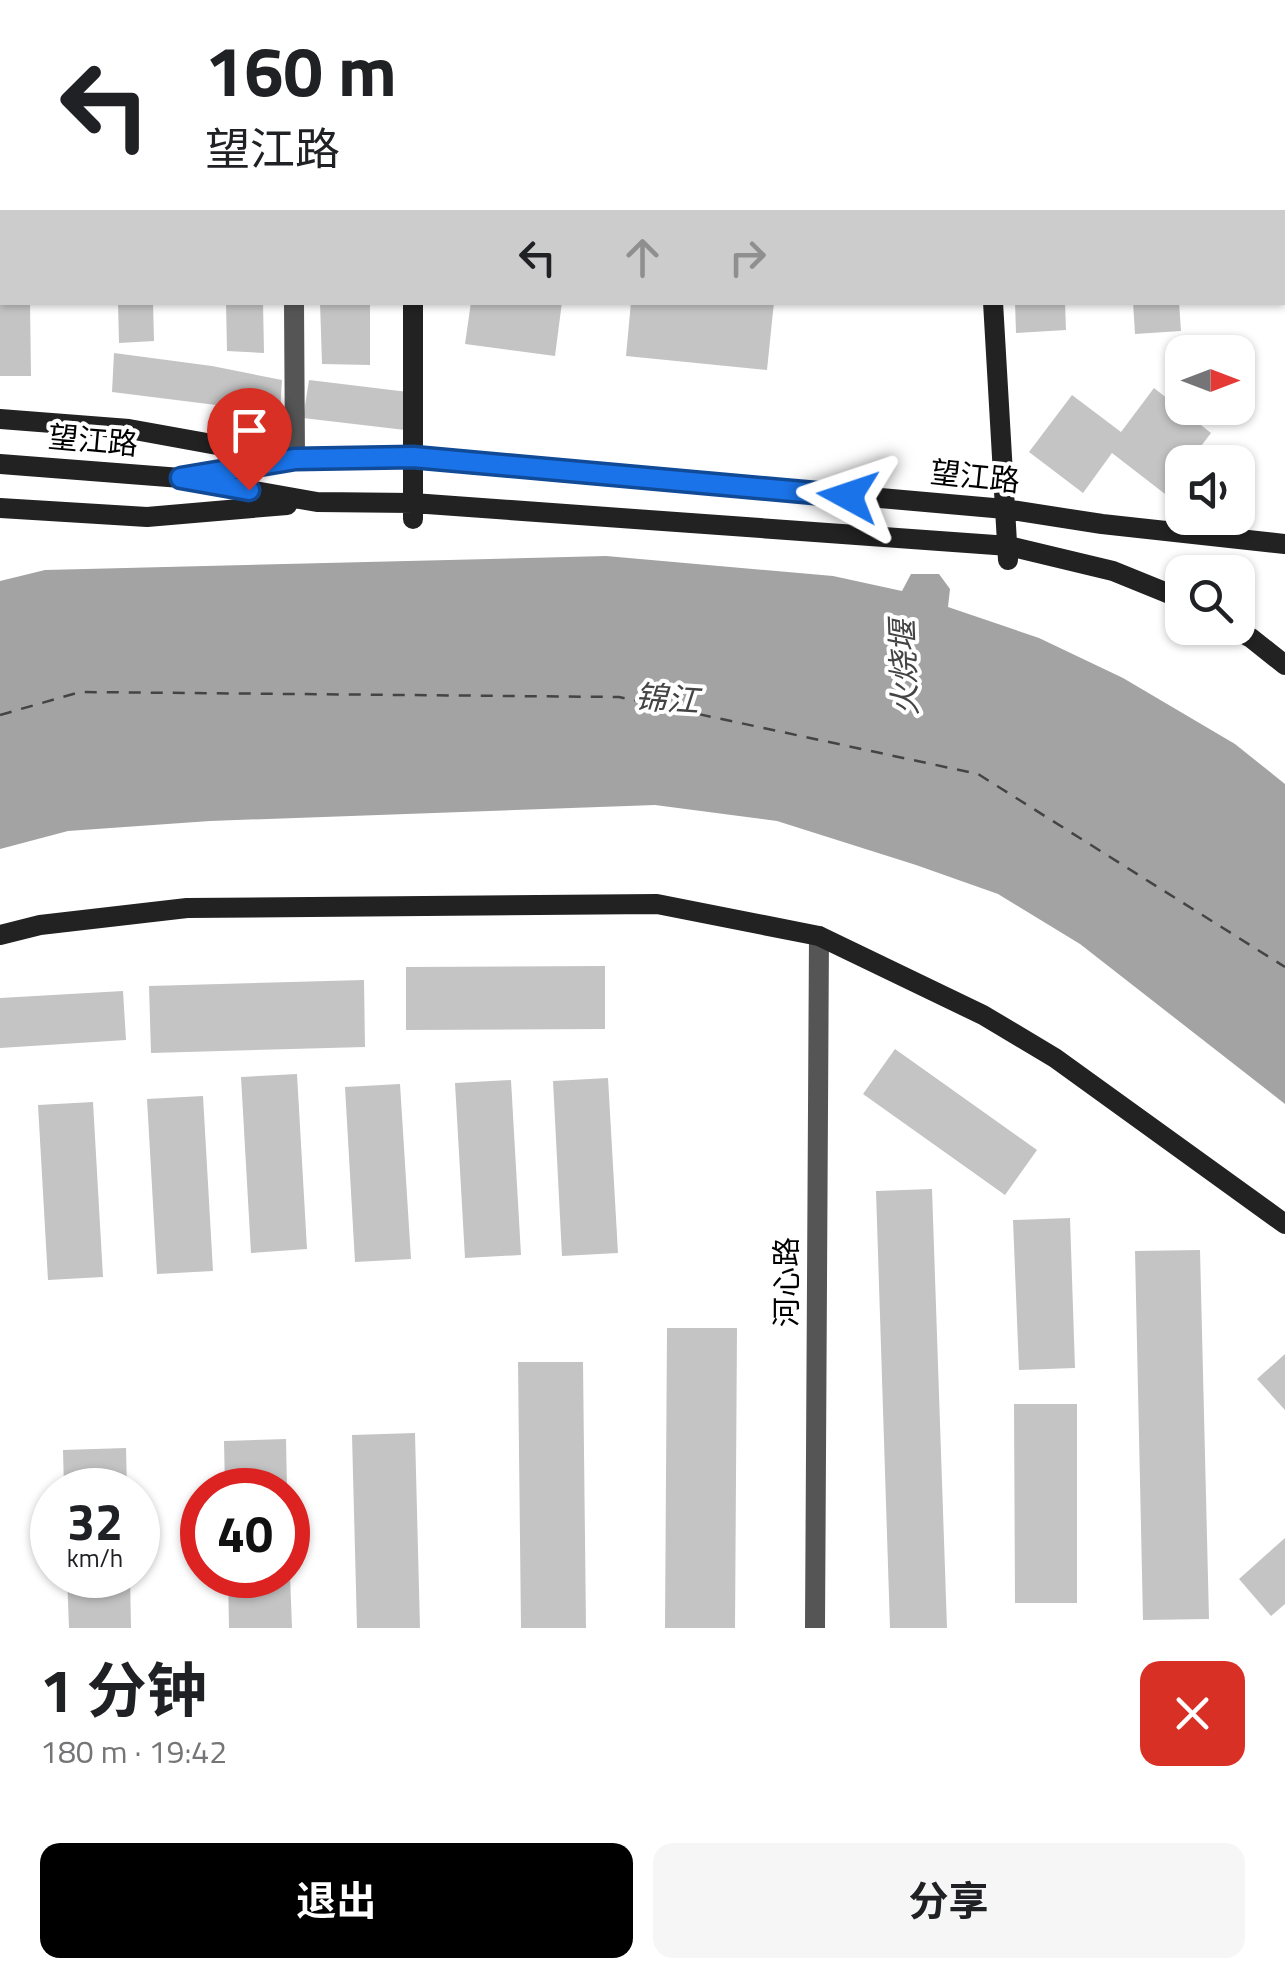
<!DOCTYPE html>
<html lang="zh">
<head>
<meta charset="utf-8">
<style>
  body { margin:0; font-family:"Titillium Web","Noto Sans SC",sans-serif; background:#f6f6f6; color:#202124; height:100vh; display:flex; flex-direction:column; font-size:38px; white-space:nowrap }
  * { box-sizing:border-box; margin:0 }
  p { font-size:32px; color:#757577 }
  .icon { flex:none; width:55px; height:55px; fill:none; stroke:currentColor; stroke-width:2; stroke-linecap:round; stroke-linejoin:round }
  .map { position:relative; height:1628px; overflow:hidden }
  .panel { display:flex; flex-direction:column; background:#fff; flex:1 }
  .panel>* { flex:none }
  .top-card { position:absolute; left:0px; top:0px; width:1285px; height:305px; box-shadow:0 2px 8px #0004; background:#fff; color:#202124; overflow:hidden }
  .needle { width:65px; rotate:90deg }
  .tools { position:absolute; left:1165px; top:335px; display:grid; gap:20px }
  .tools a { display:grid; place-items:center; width:90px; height:90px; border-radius:20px; background:#fff; box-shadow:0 2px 8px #0004; font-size:50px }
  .speed { position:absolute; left:30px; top:1468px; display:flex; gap:20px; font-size:50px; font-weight:700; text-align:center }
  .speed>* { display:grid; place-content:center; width:130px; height:130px; border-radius:50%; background:#fff; box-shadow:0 2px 8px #0004; line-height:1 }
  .speed small { font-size:25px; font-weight:400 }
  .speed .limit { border:15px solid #d22; background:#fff; color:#111 }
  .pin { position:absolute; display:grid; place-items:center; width:85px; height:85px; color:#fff; margin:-102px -42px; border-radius:50% 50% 50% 0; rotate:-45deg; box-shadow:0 0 10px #0007 }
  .pin .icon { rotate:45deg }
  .me { position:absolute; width:110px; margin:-55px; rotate:275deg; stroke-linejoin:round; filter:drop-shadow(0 0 8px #0008) }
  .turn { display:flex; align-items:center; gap:35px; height:210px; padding:0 40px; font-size:45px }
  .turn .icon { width:130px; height:130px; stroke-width:2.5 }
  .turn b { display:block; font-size:70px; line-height:85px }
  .lanes { display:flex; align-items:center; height:95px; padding:0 40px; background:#0003; justify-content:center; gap:50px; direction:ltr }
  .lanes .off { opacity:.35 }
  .round { display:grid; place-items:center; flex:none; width:105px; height:105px; border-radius:20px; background:#f6f6f6 }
  .summary { display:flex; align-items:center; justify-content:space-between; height:170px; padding:0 40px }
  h1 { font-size:60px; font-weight:700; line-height:75px }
  .cta { display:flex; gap:20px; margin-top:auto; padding:20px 40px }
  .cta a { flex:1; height:115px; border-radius:20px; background:#000; color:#fff; font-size:40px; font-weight:700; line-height:115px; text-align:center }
  .cta a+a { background:#f6f6f6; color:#202124 }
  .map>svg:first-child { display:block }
</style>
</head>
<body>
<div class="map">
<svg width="1285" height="1628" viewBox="0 0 1285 1628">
  <rect width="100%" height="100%" fill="#fff"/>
  <path fill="#a3a3a3" d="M606,556L833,576L902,591L911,574H939L950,589L948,607L1039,638L1123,678L1235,744L1285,784V1104L1080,944L998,894L916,865L777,821L655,805L210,821L68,831L0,849V581L45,570Z"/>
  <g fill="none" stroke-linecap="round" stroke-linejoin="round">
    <path stroke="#444" stroke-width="2.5" stroke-dasharray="12 10" stroke-linecap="butt" d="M0,715L80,692L619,697L978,774L1285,967"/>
  </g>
  <path fill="#c4c4c4" d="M0,302H30L31,376H0Z
    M118,302H153L154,341L119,343Z
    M226,302H263L264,353L227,351Z
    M320,302H370V365L322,364Z
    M471,302H562L555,356L465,344Z
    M631,302H774L767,370L626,356Z
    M1015,302H1065L1066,330L1016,333Z
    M1133,302H1179L1181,331L1135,334Z
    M114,353L212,366L282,380L280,413L112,392Z
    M309,380L408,392L405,430L303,418Z
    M1154,388L1211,433L1189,462H1182V471L1165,494L1112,453L1083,493L1029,452L1072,395L1121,432Z
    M605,966V1029L406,1030V967Z
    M364,980L365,1047L151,1053L149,986Z
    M123,991L126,1040L0,1048V998Z
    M895,1049L1037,1150L1005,1195L863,1094Z
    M297,1074L307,1249L251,1253L241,1077Z
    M608,1078L618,1253L562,1256L553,1081Z
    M511,1080L521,1255L465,1258L455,1083Z
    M400,1084L411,1259L355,1262L345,1087Z
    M203,1096L213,1271L157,1274L147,1099Z
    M93,1102L103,1277L48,1280L38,1105Z
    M932,1189L947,1628H890L876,1191Z
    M1070,1218L1075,1368L1019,1370L1013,1220Z
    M1200,1250L1209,1619L1143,1620L1135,1251Z
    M667,1328H737L735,1628H665Z
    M1285,1354V1410L1257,1379Z
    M518,1362H583L586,1628H521Z
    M1014,1404H1077V1603H1015Z
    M415,1433L420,1628H357L352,1435Z
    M286,1439L287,1490H225L224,1441Z
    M126,1448L127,1490H64L63,1450Z
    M1285,1538V1604L1271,1616L1239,1579Z
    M67,1575H130L131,1628H69Z
    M228,1575H290L292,1628H229Z"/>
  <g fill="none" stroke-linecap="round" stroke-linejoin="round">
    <path stroke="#777" stroke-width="5" stroke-dasharray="2.5 5" stroke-linecap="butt" d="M1195,628L1209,636"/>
    <path stroke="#555" stroke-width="20" d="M292,0V2
      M294,302L295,459
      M815,1628L819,936"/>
    <path stroke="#222" stroke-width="20" d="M413,0V2
      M974,0V2
      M993,302L1008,560
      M0,419L129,429L278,456
      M0,464L181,478L317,502L413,503L1009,546L1113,571L1182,599
      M198,475L295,459L413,457L1005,509L1102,524L1285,544
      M0,508L147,517L287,505
      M413,519V302
      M1233,628L1251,638L1285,665
      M0,935L40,925L187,908L657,904L819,936L983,1015L1055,1058L1285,1224"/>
  </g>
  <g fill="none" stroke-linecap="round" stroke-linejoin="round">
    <defs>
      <path id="route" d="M249,490L181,478L295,459L413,457L848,496"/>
    </defs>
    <use href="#route" stroke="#114b97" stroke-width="25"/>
    <use href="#route" stroke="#1a73e8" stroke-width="18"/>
  </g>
  <g text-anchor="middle" stroke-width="8" stroke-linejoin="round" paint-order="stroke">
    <g font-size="30" fill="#000" stroke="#fff">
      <text transform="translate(93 441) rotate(5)" y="10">望江路</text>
      <text transform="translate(975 477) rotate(6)" y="10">望江路</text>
      <text transform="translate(787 1282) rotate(-90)" y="10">河心路</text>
    </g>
    <g font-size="32" font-style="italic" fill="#444" stroke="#fff">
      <text transform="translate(904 668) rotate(-92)" y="11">火烧堰</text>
      <text transform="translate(667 699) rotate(4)" y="11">锦江</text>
    </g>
  </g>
</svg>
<div class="tools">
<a><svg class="needle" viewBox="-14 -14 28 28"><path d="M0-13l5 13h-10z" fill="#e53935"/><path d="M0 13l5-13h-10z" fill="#757577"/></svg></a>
<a><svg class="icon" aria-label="sound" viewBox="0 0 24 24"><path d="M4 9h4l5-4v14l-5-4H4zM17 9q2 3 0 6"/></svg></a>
<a><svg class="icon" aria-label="search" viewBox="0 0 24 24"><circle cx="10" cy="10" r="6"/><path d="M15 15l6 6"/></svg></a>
</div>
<div class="speed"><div>32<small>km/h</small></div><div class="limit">40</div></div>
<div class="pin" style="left:249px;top:490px;background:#d93025"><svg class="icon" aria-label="arrive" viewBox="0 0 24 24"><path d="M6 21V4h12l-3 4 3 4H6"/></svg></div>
<svg class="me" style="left:848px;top:496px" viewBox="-20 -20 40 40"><path d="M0-17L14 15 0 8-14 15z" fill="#1a73e8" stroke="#fff" stroke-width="4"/></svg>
<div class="top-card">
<div class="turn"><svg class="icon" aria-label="left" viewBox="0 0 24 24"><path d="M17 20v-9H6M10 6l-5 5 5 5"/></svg><div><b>160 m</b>望江路</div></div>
<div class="lanes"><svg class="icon" aria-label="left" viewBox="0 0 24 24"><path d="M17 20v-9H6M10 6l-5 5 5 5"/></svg><svg class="icon off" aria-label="ahead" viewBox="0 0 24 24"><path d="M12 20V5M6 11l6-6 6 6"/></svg><svg class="icon off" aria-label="right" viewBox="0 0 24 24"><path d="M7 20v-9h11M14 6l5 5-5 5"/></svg></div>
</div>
</div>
<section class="panel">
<div class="summary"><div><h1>1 分钟</h1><p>180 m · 19:42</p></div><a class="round" style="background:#d93025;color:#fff"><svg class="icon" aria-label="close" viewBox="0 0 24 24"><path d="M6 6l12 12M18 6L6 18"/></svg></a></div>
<div class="cta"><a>退出</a><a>分享</a></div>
</section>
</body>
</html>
